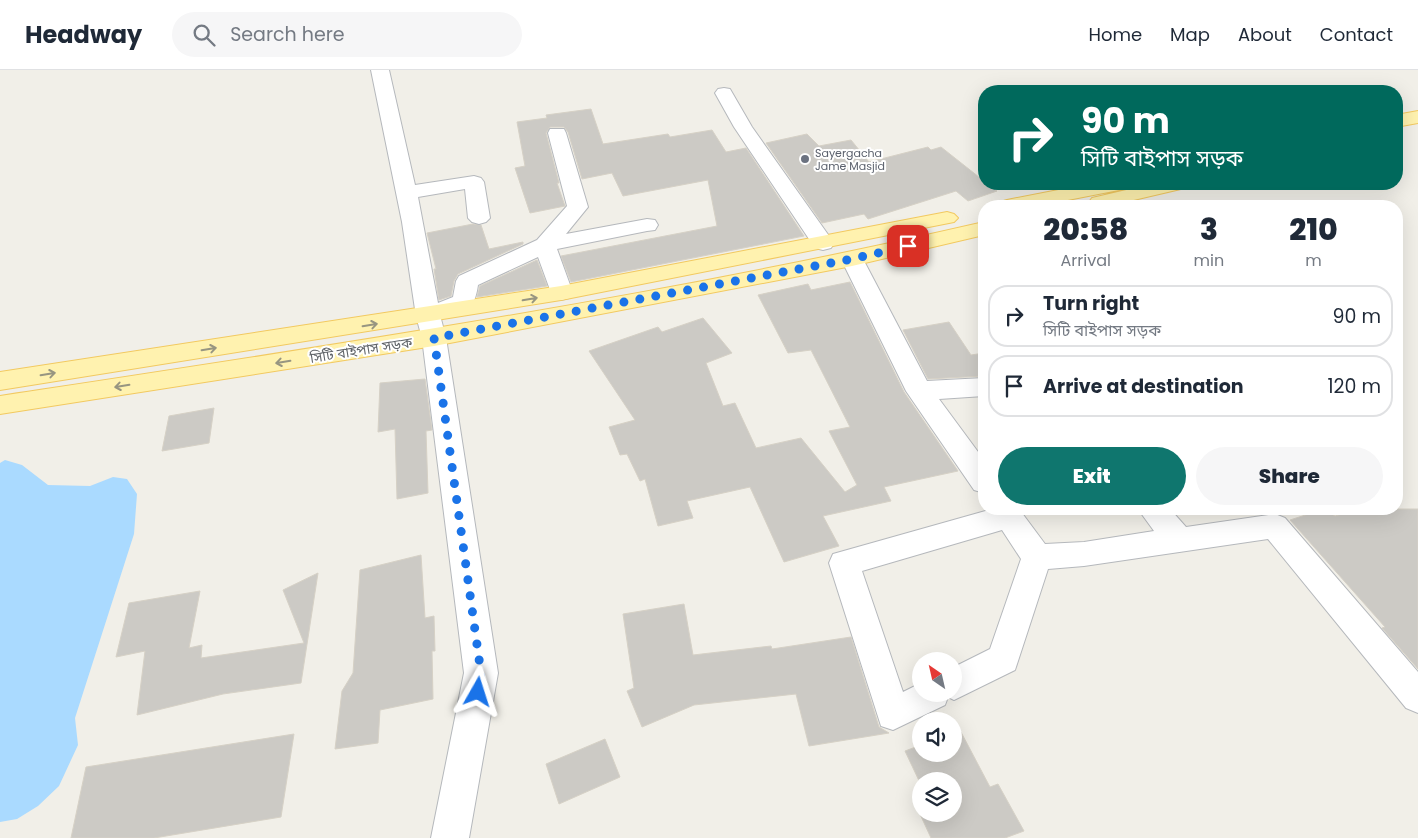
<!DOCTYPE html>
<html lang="en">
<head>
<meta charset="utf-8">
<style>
  body { margin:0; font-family:Poppins,"Noto Sans Bengali",sans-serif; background:#f6f6f7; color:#1f2937; height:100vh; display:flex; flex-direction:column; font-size:19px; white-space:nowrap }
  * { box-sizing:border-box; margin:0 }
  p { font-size:16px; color:#747a83 }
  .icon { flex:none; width:28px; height:28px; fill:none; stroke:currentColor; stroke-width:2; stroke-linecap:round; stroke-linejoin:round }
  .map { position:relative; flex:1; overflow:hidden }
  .panel { position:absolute; left:978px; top:130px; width:425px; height:315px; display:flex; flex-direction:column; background:#fff; border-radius:20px; box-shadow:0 5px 20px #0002 }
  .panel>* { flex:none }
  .guide { position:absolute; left:978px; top:15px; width:425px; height:105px; border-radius:20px; box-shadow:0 5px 20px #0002; background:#00695c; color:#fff; overflow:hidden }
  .needle { width:32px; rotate:326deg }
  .fabs { position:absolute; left:912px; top:582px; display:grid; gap:10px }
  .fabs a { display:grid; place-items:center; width:50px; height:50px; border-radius:50%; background:#fff; box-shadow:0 5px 20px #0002; font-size:25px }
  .pin { position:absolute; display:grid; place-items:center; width:42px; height:42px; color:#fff; margin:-21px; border-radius:10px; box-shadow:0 2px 8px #0006 }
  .me { position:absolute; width:55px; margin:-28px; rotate:6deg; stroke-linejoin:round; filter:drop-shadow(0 0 4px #0008) }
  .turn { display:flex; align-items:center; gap:18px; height:105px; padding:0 20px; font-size:22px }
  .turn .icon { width:65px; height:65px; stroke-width:2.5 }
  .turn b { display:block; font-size:35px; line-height:42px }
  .eta { display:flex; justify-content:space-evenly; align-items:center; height:85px; text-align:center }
  .eta b { font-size:30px; font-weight:800; line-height:35px }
  .button { display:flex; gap:10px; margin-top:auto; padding:10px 20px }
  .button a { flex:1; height:58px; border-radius:30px; background:#0f766e; color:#fff; font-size:20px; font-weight:800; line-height:58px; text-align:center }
  .button a+a { background:#f6f6f7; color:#1f2937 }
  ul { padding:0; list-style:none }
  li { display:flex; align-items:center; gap:15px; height:62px; margin:0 10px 8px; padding:0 10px; border:2px solid #e0e1e3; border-radius:20px }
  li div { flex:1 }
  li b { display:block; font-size:19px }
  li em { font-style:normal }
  header { display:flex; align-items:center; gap:30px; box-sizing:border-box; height:70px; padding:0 25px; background:#fff; border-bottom:1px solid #e0e1e3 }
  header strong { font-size:24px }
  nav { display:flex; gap:28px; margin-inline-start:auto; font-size:18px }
  .search { width:350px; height:45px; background:#f6f6f7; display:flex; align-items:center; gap:12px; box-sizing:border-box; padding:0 18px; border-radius:28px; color:#747a83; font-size:19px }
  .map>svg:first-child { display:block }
</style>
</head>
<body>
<header>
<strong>Headway</strong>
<div class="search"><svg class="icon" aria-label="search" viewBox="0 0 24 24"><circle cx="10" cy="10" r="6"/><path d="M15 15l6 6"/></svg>Search here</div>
<nav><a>Home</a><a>Map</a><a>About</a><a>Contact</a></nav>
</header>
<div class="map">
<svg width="1418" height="768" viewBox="0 0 1418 768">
  <rect width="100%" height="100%" fill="#f1efe8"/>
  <path fill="#aadaff" d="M5,390L22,395L48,415L90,416L113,407L127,409L137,424L134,464L75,648L78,675L59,716L38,736L17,749L0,752V393Z"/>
  <path fill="#cccac5" stroke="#d6d1c6" d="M591,39L603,74L668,64L670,67L712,60L726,82L746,78L804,166L571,212L561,186L717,156L708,110L623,126L612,103L582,109L568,62L564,57H550L546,63L559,113H557L565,136L530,143L515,98L525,96L517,52L547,48L546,45Z
    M807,64L819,76L851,70L869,92L928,77L931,80L941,77L984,111V114L997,121L968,131L956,121L868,149L864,144L822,153L766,73Z
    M473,154L481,155L489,179L523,172V174L458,204L454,211L451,226L439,230L434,199H436L427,163Z
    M537,190L547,216L477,227L480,216Z
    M850,212L904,322L958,401L884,417L891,431L823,446L839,476L784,492L750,417L687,431L693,448L658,456L645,409L640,411L627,384L620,385L609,357L635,350L589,281L658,257L662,262L703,248L732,283L706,293L723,336L735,333L756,378L801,368L845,422L857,415L829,361L850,357L811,280L788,283L758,225L808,214L811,220Z
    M949,252L971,285L984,283V306L928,309L903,260Z
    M425,309L432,360L426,361L428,423L397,429L395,359L378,362L380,313Z
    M214,338L209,373L162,381L169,346Z
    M1324,439L1335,446L1359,439H1418V599L1382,558L1385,557L1290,450Z
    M421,485L425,548L434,546L435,581H432L433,629L380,640L378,673L335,679L342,621L353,603L360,500Z
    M318,503L301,613L223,624L137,645L145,581L116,587L129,533L200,521L189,578L202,575L201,588L304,573L283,520Z
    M684,534L693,585L771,576L772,579L851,567L879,657L889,663L809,676L796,624L694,635L642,657L627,621L634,618L623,544Z
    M961,662L990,717L998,714L1024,761L1005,768H931L919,742L954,744V711H921V715L905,681L921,675V684H954V665Z
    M294,664L281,747L154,768H71L86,697Z
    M605,669L620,707L559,734L546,694Z"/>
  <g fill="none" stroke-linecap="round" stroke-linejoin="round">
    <defs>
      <path id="minor" d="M371,0H389L415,115L474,106L481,108L484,112L490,148L486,152L479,154L472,152L468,148L465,119L418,127L438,233L453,227L456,211L459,206L537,170L567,136L548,63L550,59H564L566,63L588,137L566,164L647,149L655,150L658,155L655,160L647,161L557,179L573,223L569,228L561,230L553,228L538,187L478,215C474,243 465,239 441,249L446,268L498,603L469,768H431L464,603L422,268L416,246L402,152Z
        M724,18L730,19L752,57L834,173L831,178L823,180L815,178L734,57L715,23L718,19Z
        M852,182L860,184L863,189L927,311L984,308V326L939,329L984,390V423L974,420L906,321L841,189L844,184Z
        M989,439H1019L1045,474L1084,472L1154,461L1138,439H1170L1186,457L1275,444L1285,448L1418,602V643L1406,638L1268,469L1084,496L1048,499L1015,600L954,630L948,627L945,635L893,660L881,656L829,493L833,484L989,440ZM1002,460L1021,489L990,579L954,597V624H921V613L903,622L862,501Z"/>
      <path id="primary" d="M1418,41V53L1396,57V45Z
        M1089,114H1129L1126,118L1119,120L1037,136H997L1000,132L1007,130Z
        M1152,114H1188L1185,118L1108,136H1092L1089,132L1092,128Z
        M947,142L954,144L958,148L954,152L561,230L0,320V302L561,216Z
        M984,152V165L852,196L434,276L0,344V326C329,276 659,227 984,152Z"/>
    </defs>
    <use href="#minor" stroke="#b5b8bc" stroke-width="2"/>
    <use href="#primary" stroke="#f2c960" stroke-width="2"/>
    <use href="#minor" fill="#fff" fill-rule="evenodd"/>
    <use href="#primary" fill="#fff2af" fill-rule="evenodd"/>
  </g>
  <defs><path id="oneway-shaft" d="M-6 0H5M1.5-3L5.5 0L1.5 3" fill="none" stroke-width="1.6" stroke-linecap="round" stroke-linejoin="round" transform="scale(1.25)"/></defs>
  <g stroke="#979581">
    <use href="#oneway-shaft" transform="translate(530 229) rotate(-10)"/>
    <use href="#oneway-shaft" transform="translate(370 255) rotate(-9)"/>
    <use href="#oneway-shaft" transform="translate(209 279) rotate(-9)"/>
    <use href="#oneway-shaft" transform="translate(283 292) rotate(171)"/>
    <use href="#oneway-shaft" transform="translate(48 304) rotate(-9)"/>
    <use href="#oneway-shaft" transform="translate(122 316) rotate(171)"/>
  </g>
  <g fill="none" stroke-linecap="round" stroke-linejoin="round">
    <path stroke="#1a73e8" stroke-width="9" stroke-dasharray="0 16.2" d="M478,622L481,603L434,268L852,189L908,176"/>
  </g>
  <circle fill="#6b7280" stroke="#fff" stroke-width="2" cx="805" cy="89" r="5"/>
  <g text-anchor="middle" stroke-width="4" stroke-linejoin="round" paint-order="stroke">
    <g font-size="11" fill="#5b616d" stroke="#fff" text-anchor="start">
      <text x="815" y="87">Sayergacha<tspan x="815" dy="13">Jame Masjid</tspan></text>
    </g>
    <g font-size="14" fill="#5f6368" stroke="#fff">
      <text transform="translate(361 280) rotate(-9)" y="5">সিটি বাইপাস সড়ক</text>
    </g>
  </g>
</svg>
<div class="fabs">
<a><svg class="needle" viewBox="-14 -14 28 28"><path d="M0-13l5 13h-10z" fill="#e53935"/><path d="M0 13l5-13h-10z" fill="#747a83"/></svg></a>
<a><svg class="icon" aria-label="sound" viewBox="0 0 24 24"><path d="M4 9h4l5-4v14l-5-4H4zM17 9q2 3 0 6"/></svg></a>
<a><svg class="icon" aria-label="layers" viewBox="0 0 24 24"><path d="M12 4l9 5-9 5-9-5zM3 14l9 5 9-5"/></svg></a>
</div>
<div class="pin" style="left:908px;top:176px;background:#d93025"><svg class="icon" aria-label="arrive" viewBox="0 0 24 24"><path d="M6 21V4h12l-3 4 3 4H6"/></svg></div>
<svg class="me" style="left:478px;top:622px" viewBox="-20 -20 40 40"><path d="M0-17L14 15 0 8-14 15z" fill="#1a73e8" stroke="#fff" stroke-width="4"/></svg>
<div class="guide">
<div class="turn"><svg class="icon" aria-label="right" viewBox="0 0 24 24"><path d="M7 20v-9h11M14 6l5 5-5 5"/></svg><div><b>90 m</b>সিটি বাইপাস সড়ক</div></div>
</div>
<section class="panel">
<div class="eta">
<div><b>20:58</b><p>Arrival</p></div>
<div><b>3</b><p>min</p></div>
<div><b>210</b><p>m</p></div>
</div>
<ul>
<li><svg class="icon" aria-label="right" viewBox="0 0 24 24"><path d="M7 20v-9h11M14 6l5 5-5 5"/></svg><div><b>Turn right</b><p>সিটি বাইপাস সড়ক</p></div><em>90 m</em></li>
<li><svg class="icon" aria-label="arrive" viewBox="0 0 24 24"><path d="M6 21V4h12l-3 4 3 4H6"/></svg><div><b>Arrive at destination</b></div><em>120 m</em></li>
</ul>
<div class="button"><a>Exit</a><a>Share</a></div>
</section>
</div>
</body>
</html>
